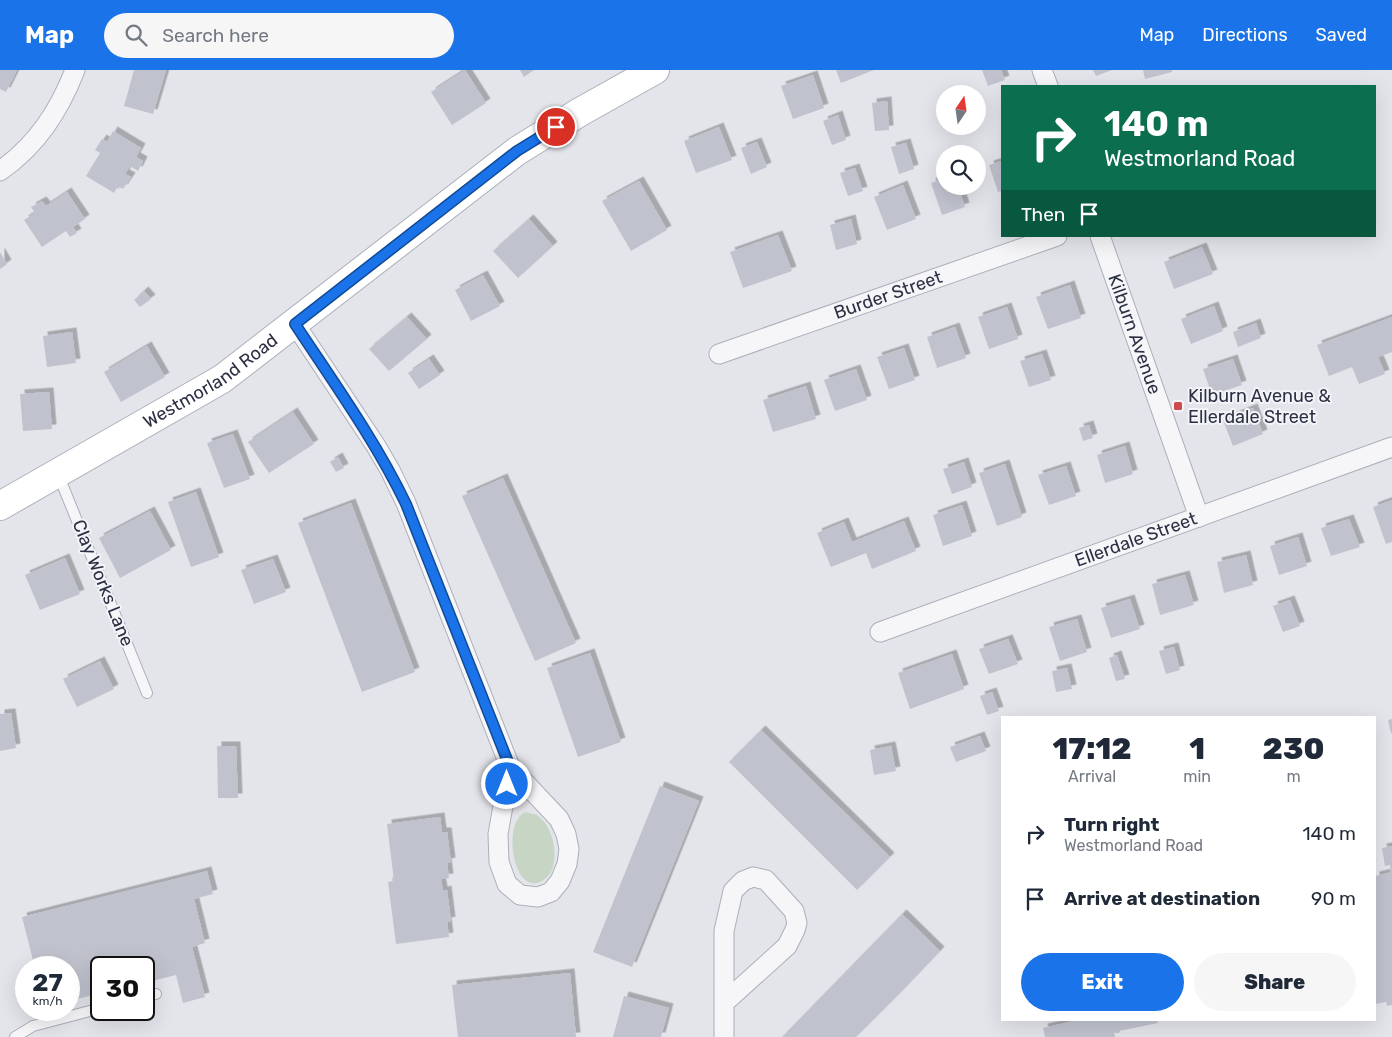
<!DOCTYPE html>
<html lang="en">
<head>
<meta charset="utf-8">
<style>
  body { margin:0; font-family:Rubik,sans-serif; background:#f6f6f7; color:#1f2937; height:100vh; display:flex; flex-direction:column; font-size:19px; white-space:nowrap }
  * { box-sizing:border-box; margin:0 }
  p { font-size:16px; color:#747a83 }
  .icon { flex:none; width:28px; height:28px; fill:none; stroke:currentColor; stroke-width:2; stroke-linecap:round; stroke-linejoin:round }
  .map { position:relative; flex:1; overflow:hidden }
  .sheet { position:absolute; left:1001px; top:646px; width:375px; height:305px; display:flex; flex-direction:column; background:#fff; border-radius:0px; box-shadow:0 5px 20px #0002 }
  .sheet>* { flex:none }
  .hud { position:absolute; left:1001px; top:15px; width:375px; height:152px; border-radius:0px; box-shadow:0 5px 20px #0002; background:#0b6e4f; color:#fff; overflow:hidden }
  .needle { width:32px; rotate:13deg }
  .buttons { position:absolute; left:936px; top:15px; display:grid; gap:10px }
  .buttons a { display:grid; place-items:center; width:50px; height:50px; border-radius:50%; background:#fff; box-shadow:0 5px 20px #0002; font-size:25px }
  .speed { position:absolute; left:15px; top:886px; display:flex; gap:10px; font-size:25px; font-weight:700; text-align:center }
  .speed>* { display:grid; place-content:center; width:65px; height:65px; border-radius:50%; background:#fff; box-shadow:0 5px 20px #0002; line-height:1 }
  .speed small { font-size:12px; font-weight:400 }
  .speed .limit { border:2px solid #111; border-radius:8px; background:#fff; color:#111 }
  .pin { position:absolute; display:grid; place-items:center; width:42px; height:42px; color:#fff; margin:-21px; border:2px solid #fff; border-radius:50%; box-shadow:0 1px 5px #0007 }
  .me { position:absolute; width:55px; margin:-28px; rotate:0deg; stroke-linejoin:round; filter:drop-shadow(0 0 4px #0008) }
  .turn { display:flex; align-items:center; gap:18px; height:105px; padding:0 20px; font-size:22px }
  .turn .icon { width:65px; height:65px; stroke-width:2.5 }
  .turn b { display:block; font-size:35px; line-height:42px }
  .then { display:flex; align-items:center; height:48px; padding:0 20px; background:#0003; gap:10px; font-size:19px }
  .eta { display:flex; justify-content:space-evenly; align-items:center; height:85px; text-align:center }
  .eta b { font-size:30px; font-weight:800; line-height:35px }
  .action { display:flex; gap:10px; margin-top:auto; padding:10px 20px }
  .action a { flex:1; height:58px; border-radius:30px; background:#1a73e8; color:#fff; font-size:20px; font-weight:800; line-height:58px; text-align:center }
  .action a+a { background:#f6f6f7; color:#1f2937 }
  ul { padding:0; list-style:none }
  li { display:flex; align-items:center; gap:15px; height:65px; padding:0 20px }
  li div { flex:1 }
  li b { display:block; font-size:19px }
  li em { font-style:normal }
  header { display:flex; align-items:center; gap:30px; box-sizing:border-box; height:70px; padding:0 25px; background:#1a73e8; color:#fff }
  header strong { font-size:24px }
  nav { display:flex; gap:28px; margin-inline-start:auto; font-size:18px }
  .search { width:350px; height:45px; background:#f6f6f7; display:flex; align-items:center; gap:12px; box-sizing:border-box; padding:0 18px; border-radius:28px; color:#747a83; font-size:19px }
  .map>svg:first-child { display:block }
</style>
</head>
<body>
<header>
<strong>Map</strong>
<div class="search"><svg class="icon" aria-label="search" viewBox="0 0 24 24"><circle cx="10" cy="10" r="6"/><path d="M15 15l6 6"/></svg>Search here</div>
<nav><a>Map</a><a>Directions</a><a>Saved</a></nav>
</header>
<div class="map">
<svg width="1392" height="967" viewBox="0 0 1392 967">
  <defs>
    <filter id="shadow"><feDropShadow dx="4.5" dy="-4.5" stdDeviation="0" flood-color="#0004"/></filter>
  </defs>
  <rect width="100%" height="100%" fill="#e3e5eb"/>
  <path fill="#c6d5c4" d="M526,742C529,743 534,744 537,745C553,756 559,784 551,802C549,806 544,810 540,812C512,824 502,750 526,742Z"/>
  <path fill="#c0c3ce" filter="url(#shadow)" d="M0,0H17L6,22L0,19Z
    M134,0H166L153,44L124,36Z
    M465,0L486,33L452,55L431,22Z
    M520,0H534L524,7Z
    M836,0H874L841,13Z
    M982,0H1001L1005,10L988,16Z
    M1093,0H1112L1096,6Z
    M1143,0H1172V2L1145,9Z
    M813,5L824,38L793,49L781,16Z
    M887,31L889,60L875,61L872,33Z
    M838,45L846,70L832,75L823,51Z
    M719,57L732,90L696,103L684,71Z
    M113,61L141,78L136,87L143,91L138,101L130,96L125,104L131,107L123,119L118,116L114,123L86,106L100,83L95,80L102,69L107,72Z
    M757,72L767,97L751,104L741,78Z
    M906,73L914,99L899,104L891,77Z
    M1002,91V121L998,122L989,95Z
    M855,98L863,121L848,126L840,103Z
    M945,108V116H958L965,137L942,145L931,113Z
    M639,111L667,160L631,181L602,131Z
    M903,115L916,149L887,160L874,127Z
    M67,122L85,149L73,157L77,163L70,167L66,161L42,177L24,150L35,143L31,137L42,131L46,136Z
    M529,149L553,176L518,208L493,181Z
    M851,149L857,174L836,180L830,155Z
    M778,165L792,201L743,218L730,182Z
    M1202,177L1213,204L1174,219L1164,192Z
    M0,182L7,194L0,199Z
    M483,205L500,236L471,251L455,220Z
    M1070,215L1081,248L1048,259L1036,227Z
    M144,221L151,229L140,237L134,230Z
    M1214,236L1223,261L1191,274L1181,249Z
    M1007,237L1018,269L989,279L978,247Z
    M407,247L427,269L389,301L369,279Z
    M1392,247V282L1378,287L1385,304L1359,314L1352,297L1329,306L1317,275Z
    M1256,253L1261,268L1238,277L1233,262Z
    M955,257L966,288L937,298L927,267Z
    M72,262L76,293L47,297L43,266Z
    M147,276L165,307L121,332L104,302Z
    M904,278L915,310L889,319L877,287Z
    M1042,284L1051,310L1029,317L1020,291Z
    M429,289L440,305L419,319L408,303Z
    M1233,289L1242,315L1212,325L1203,299Z
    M856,299L867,330L835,341L824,310Z
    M806,316L816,349L773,362L763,330Z
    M49,322L52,359L23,361L20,324Z
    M1253,338L1263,364L1233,376L1223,350Z
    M293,342L314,374L269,403L248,372Z
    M1089,355L1093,368L1083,371L1079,358Z
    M233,364L250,409L224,418L207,373Z
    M1125,376L1133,404L1105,413L1097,385Z
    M338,387L344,398L336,402L330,392Z
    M964,392L972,417L952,424L943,399Z
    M1005,394L1022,447L997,456L979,403Z
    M1066,396L1076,426L1049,435L1038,405Z
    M503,408L576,573L535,591L462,426Z
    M196,422L219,487L191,497L168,432Z
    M1392,430V472L1386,474L1373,437Z
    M351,433L415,602L362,622L298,453Z
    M962,435L972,466L943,476L933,445Z
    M150,441L171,480L120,508L99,468Z
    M1349,449L1360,477L1331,486L1321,458Z
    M904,451L916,481L872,499L866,483L831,497L817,463L844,452L852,472Z
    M1298,467L1307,496L1279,505L1270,476Z
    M1246,485L1253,515L1224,523L1217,492Z
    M65,488L80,524L40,540L25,505Z
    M273,489L286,522L254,534L241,500Z
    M1185,505L1194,535L1160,545L1152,514Z
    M1130,529L1140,559L1111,568L1101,538Z
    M1290,530L1300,556L1283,562L1273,536Z
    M1077,549L1087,582L1060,591L1049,557Z
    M1008,569L1018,594L989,604L979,579Z
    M1174,577L1180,600L1166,604L1159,581Z
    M590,583L621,672L578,687L547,598Z
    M952,584L964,619L910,639L898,603Z
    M1117,585L1125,609L1116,611L1109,588Z
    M100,591L114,619L77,637L63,609Z
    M1067,598L1072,619L1056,622L1052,601Z
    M992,622L999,641L987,645L980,626Z
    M11,643L16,678L0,681V644Z
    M1392,649V663H1391L1388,650Z
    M761,660L890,787L857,820L729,692Z
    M980,666L986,681L956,692L950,677Z
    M217,676H236L238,728H218Z
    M891,676L896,701L874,705L870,680Z
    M660,716L699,731L632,897L593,882Z
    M440,747L442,762H447L451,792L447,793L449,808L441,809L443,821L447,820L451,851L447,852L449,867L396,874L388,812L394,811L387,754Z
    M1392,776V802H1391L1390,795L1385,796L1382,778Z
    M207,801L213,824L194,829L205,873L192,877L205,927L183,933L176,905L144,913V898H101V923L69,931V898H35L22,847Z
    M1392,802V935L1387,936L1386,932L1375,934V806Z
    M902,844L940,881L899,924L856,967H782Z
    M570,903L576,967H458L452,915Z
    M624,926L669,938L661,967H613Z
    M1069,950H1157L1158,953L1114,962L1115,967H1045L1043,958L1070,952Z"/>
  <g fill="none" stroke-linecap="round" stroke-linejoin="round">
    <defs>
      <path id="lane" d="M58,404L147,623
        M144,927L156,924
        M15,967L33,956L101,938"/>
      <g id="street">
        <path d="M1042,0L1048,16"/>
        <path d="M0,101C37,75 59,41 75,0"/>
        <path id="s1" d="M1100,166L1199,447"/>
        <path d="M295,254L376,376L390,400L406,433L510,697L559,749L566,764L569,779L567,794L560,811L551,822L538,827L520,825L507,814L499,792L498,764L510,697"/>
        <path id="s2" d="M719,284L1057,166"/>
        <path id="s3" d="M880,562L1392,377"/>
        <path d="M724,933L787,876L795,860L797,853L794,841L766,810L753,807L743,811L733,821L724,861V967"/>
      </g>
      <g id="secondary">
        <path id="s4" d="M0,436L222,309L517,81L580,42L655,0"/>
      </g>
    </defs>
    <use href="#lane" stroke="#acafb9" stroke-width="12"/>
    <use href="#street" stroke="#acafb9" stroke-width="21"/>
    <use href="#secondary" stroke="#acafb9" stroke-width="30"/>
    <use href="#lane" stroke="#f6f6f9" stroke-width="10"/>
    <use href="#street" stroke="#f6f6f9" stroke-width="19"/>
    <use href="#secondary" stroke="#fff" stroke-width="28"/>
  </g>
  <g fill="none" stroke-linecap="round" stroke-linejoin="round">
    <defs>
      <path id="route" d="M507,714L510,697L406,434C375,370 334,313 295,254L517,81L556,57"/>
    </defs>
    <use href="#route" stroke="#114b97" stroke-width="12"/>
    <use href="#route" stroke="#1a73e8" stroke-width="9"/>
  </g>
  <rect fill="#ce4a4a" stroke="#f3f4f8" stroke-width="2" x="1173" y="331" width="10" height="10" rx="2.5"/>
  <g text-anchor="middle" stroke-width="4" stroke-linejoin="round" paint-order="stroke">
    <g font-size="18" fill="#2b3043" stroke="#f3f4f8">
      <text dy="6" stroke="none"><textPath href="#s2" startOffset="179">Burder Street</textPath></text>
      <text dy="6" stroke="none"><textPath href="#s1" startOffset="104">Kilburn Avenue</textPath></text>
      <text dy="6" stroke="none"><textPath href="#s4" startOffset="245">Westmorland Road</textPath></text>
      <text dy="6" stroke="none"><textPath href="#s3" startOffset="272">Ellerdale Street</textPath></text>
      <text transform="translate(103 513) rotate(68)" y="6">Clay Works Lane</text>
    </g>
    <g font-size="18" fill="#2b3043" stroke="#f3f4f8" text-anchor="start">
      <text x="1188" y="332">Kilburn Avenue &amp;<tspan x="1188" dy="21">Ellerdale Street</tspan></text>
    </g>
  </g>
</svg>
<div class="buttons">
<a><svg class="needle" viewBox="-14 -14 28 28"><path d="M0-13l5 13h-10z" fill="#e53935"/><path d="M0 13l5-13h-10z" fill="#747a83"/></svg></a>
<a><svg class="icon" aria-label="search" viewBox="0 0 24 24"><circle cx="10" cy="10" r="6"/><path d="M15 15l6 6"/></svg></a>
</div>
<div class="speed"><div>27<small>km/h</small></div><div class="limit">30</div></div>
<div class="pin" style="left:556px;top:57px;background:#d93025"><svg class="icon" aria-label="arrive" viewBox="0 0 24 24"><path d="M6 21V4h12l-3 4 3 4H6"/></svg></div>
<svg class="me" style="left:507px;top:714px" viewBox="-20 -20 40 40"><circle r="17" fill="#1a73e8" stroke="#fff" stroke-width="3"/><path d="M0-11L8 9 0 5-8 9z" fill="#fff"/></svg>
<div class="hud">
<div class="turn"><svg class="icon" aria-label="right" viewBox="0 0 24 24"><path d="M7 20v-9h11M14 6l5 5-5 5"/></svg><div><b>140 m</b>Westmorland Road</div></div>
<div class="then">Then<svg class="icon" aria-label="arrive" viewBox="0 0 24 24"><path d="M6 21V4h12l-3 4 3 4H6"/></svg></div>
</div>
<section class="sheet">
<div class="eta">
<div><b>17:12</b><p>Arrival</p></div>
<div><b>1</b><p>min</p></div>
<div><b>230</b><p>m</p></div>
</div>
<ul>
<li><svg class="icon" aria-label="right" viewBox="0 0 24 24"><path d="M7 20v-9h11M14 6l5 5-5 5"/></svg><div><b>Turn right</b><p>Westmorland Road</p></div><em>140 m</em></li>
<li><svg class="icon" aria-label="arrive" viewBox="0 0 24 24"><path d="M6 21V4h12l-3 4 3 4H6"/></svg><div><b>Arrive at destination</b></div><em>90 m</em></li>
</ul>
<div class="action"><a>Exit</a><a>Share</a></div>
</section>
</div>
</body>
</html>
